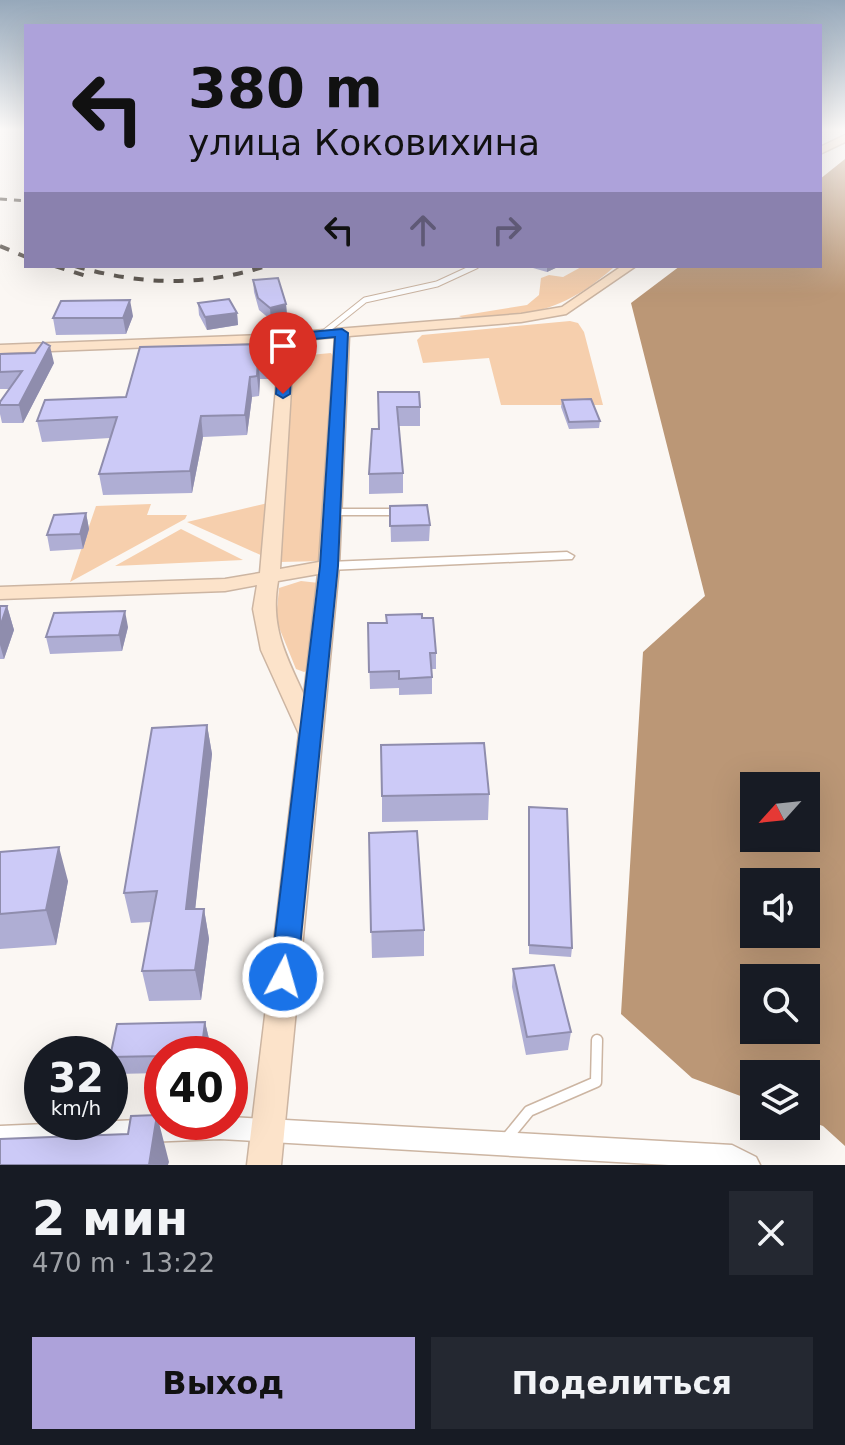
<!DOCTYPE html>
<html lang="ru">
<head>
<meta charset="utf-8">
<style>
  body { margin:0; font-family:"DejaVu Sans",sans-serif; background:#242831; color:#f1f3f6; height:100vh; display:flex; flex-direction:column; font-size:30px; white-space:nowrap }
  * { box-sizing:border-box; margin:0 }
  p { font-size:26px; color:#9ea1a6 }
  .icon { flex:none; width:44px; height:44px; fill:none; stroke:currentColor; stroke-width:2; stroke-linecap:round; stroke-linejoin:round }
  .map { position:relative; height:1165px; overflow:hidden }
  .sheet { display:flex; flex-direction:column; background:#171b24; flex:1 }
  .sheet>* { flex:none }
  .guide { position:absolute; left:24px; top:24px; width:798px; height:244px; border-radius:0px; box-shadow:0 8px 32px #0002; background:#ada2da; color:#111; overflow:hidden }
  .needle { width:52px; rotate:243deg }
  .fabs { position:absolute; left:740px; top:772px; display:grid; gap:16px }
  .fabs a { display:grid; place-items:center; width:80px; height:80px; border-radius:0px; background:#171b24; box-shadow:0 8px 32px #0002; font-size:40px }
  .speed { position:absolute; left:24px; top:1036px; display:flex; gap:16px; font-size:40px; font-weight:700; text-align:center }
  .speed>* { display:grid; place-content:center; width:104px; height:104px; border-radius:50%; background:#171b24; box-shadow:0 8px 32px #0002; line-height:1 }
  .speed small { font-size:20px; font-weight:400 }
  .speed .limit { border:12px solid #d22; background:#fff; color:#111 }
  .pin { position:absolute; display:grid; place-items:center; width:68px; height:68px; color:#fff; margin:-82px -34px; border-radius:50% 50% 50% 0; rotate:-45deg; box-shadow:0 0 8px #0007 }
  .pin .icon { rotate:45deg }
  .me { position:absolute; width:88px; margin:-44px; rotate:6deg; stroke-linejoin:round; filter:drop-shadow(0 0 6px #0008) }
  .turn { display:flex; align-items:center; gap:28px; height:168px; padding:0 32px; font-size:36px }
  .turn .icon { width:104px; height:104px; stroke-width:2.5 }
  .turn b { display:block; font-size:56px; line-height:68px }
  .lanes { display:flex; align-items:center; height:76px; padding:0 32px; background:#0003; justify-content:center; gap:40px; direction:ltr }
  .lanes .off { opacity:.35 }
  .round { display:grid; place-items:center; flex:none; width:84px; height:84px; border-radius:0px; background:#242831 }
  .head { display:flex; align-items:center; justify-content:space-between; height:136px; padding:0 32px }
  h1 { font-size:48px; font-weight:600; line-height:60px }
  .cta { display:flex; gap:16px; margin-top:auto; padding:16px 32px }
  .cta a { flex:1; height:92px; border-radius:0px; background:#ada2da; color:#111; font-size:32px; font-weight:600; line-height:92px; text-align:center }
  .cta a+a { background:#242831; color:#f1f3f6 }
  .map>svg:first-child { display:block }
</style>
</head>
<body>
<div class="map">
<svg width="845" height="1165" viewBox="0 0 845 1165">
  <rect width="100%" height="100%" fill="#fbf7f3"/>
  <path fill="#f6cfad" d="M583,266L613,268C560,314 531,314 465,319L459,316L527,305L539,295L541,278L549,275L563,277Z
    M570,321L578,323L584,332L603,405H501L489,358L423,363L417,340L422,335Z
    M331,353L334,358L324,561L279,562L293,363L299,356Z
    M268,503L265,557L187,522Z
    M151,504L147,515H187L185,519L70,582L96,506Z
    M181,529L243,560L115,566Z
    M301,581L319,583L308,670L304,672L296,669L276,620L279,588Z"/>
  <path fill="#bb9776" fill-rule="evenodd" d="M845,159V1146L823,1126L806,1120V1074H754V1101L692,1078L621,1014L643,652L705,596L631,303L680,266H820V179ZM754,786H806V838H754ZM754,882H806V934H754ZM754,978H806V1030H754Z"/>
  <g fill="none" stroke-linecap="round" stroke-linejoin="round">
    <defs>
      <path id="lane-far2" d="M321,335L365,300L437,284L476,266"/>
      <path id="lane-far1" d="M333,512H397"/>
      <path id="lane" d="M506,1139L529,1111L596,1082L597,1040"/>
      <path id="street" d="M567,552L574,556L572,559L329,570L322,566L329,562Z
        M230,1117L732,1145L756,1157L760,1165H669L220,1139L0,1148V1126L162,1119V1122H230Z"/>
      <path id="secondary" d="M845,135V142L820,154V147Z
        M622,266H636L566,314L521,322L349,336L339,566L281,1165H247L299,734L261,650L253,609L257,585L225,591L0,599V587L225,579L260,573L280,342L0,353V345L262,335L521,314L562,307ZM335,337L319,562L280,569L294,341ZM318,574L304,695C285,654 270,626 278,581Z"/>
    </defs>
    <use href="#lane-far2" stroke="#ccb5a2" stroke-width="7"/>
    <use href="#lane-far1" stroke="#ccb5a2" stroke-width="9"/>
    <use href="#lane" stroke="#ccb5a2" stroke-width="13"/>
    <use href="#street" stroke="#ccb5a2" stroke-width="3"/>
    <use href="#secondary" stroke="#ccb5a2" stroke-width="3"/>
    <use href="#lane-far2" stroke="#fff" stroke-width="5"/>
    <use href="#lane-far1" stroke="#fff" stroke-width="6"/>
    <use href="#lane" stroke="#fff" stroke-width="10"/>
    <use href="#street" fill="#fff" fill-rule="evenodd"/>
    <use href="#secondary" fill="#fce3ca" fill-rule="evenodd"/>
    <path stroke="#524b44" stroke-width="3" stroke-dasharray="7 7" stroke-linecap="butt" d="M0,199L26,201"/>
    <path stroke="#524b44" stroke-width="4" stroke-dasharray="10 10" stroke-linecap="butt" d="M0,246L26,257
      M55,266L86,276
      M75,266C140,285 201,287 266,266"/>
  </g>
  <path fill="#afaed4" d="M526,266H560L547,272Z
    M253,280L286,304L287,316L271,320L259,310L254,292Z
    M198,303L237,313L238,325L207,330L199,315Z
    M133,316L126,334L56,335L53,318Z
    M272,344L273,379H260L259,396L252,397L247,435L203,437L192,493L103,495L99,474L110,438L42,442L37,421L126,397Z
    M0,354L54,363L23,423H2L0,414V402L9,389H0Z
    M378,392L420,407V426H399L403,473V493L369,494V474L379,429Z
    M562,400L600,421L599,428L569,429L561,407Z
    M390,506L430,525L429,541L391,542Z
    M86,513L89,529L83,549L50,551L47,535Z
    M0,606H7L14,630L4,659H0Z
    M422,618L436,653V669H432V694L399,695V688L370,689L368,623H387Z
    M128,627L122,651L50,654L46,637Z
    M207,725L212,754L195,909H204L209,939L201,1000L149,1001L142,971L151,922L131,923L124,893Z
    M489,794L488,820L382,822V796Z
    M529,807L572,948L571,957L529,954Z
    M369,833L424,930V956L372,958Z
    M0,852L68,881L56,945L0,949Z
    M513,969L571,1032L568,1050L526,1055L512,987Z
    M205,1022L209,1039L207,1054H162V1073L115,1074L110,1057Z"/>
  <path fill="#8f8dad" d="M547,266H560L547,272Z
    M130,300L133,316L126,334L123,318Z
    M286,304L287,316L271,320L270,308Z
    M237,313L238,325L207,330L205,317Z
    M272,344L274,363L273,379L272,359Z
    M50,346L54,363L23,423L19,405Z
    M258,360L260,379L259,396L257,376Z
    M250,377L252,397L247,435L245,415Z
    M201,416L203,437L192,493L190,471Z
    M86,513L89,529L83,549L80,534Z
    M7,606L14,630L4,659L0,645V627Z
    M125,611L128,627L122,651L119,635Z
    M207,725L212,754L192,939L186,909Z
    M59,847L68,881L56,945L46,910Z
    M204,909L209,939L201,1000L195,970Z
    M205,1022L209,1039L207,1054H201Z
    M157,1115L169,1162L168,1165H149Z"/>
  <path fill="#cccaf7" stroke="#8f8dad" stroke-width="2" d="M278,278L286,304L270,308L258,298L253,280Z
    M229,299L237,313L205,317L198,303Z
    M130,300L123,318H53L61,301Z
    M43,342L50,346L19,405H0V402L22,371L0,372V354L35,353Z
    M272,344V359L258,360L257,376L250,377L245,415L201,416L190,471L99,474L117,417L37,421L45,400L126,397L140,347Z
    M378,392H419L420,407H397L403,473L369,474L372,429H379Z
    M591,399L600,421L569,422L562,400Z
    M427,505L430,525L390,526V506Z
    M86,513L80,534L47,535L54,515Z
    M0,606H7L0,627Z
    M125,611L119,635L46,637L54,613Z
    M422,614V618H433L436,653H430L432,677L399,679V671L369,672L368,623H387L386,615Z
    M207,725L186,909H204L195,970L142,971L157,891L124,893L152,728Z
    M484,743L489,794L382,796L381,745Z
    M529,807L567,809L572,948L529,945Z
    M417,831L424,930L371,932L369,833Z
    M59,847L46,910L0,914V852Z
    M554,965L571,1032L527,1037L513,969Z
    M205,1022L201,1054H162V1056L110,1057L117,1024Z
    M157,1115L149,1165H0V1139L128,1134L131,1116Z"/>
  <linearGradient id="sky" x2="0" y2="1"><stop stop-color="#96a8ba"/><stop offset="0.44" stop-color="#fdfbfa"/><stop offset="1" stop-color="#fdfbfa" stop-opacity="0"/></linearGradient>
  <rect width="845" height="294" fill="url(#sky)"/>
  <path fill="#1a73e8" stroke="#114b97" stroke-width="2" d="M342,329L348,333L338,566L297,977L293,985L283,989L274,985L270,977L320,566L335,337L293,341L290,394L283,398L276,394L280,337L287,334Z"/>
</svg>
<div class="fabs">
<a><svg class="needle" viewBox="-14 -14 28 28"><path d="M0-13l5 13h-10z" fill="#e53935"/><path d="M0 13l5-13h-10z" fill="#9ea1a6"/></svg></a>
<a><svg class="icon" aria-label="sound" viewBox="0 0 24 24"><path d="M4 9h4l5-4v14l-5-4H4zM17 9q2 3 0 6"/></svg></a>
<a><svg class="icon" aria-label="search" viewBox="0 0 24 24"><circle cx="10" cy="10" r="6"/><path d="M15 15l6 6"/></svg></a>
<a><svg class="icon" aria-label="layers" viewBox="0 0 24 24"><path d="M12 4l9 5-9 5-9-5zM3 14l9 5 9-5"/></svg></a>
</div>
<div class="speed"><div>32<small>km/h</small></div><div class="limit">40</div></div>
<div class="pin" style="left:283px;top:394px;background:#d93025"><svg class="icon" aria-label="arrive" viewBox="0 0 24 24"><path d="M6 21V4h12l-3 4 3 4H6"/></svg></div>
<svg class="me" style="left:283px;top:977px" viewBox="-20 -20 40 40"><circle r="17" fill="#1a73e8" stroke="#fff" stroke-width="3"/><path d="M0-11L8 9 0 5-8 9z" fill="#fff"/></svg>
<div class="guide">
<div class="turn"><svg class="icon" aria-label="left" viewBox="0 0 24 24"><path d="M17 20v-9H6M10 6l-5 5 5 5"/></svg><div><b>380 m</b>улица Коковихина</div></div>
<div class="lanes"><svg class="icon" aria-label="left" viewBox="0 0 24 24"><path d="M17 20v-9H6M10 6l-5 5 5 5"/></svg><svg class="icon off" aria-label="ahead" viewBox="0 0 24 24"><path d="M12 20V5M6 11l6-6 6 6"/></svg><svg class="icon off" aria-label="right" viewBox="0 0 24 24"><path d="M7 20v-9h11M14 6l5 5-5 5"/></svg></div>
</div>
</div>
<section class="sheet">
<div class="head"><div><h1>2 мин</h1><p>470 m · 13:22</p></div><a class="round"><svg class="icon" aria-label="close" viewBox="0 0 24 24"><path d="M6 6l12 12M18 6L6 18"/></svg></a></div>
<div class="cta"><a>Выход</a><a>Поделиться</a></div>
</section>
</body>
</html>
